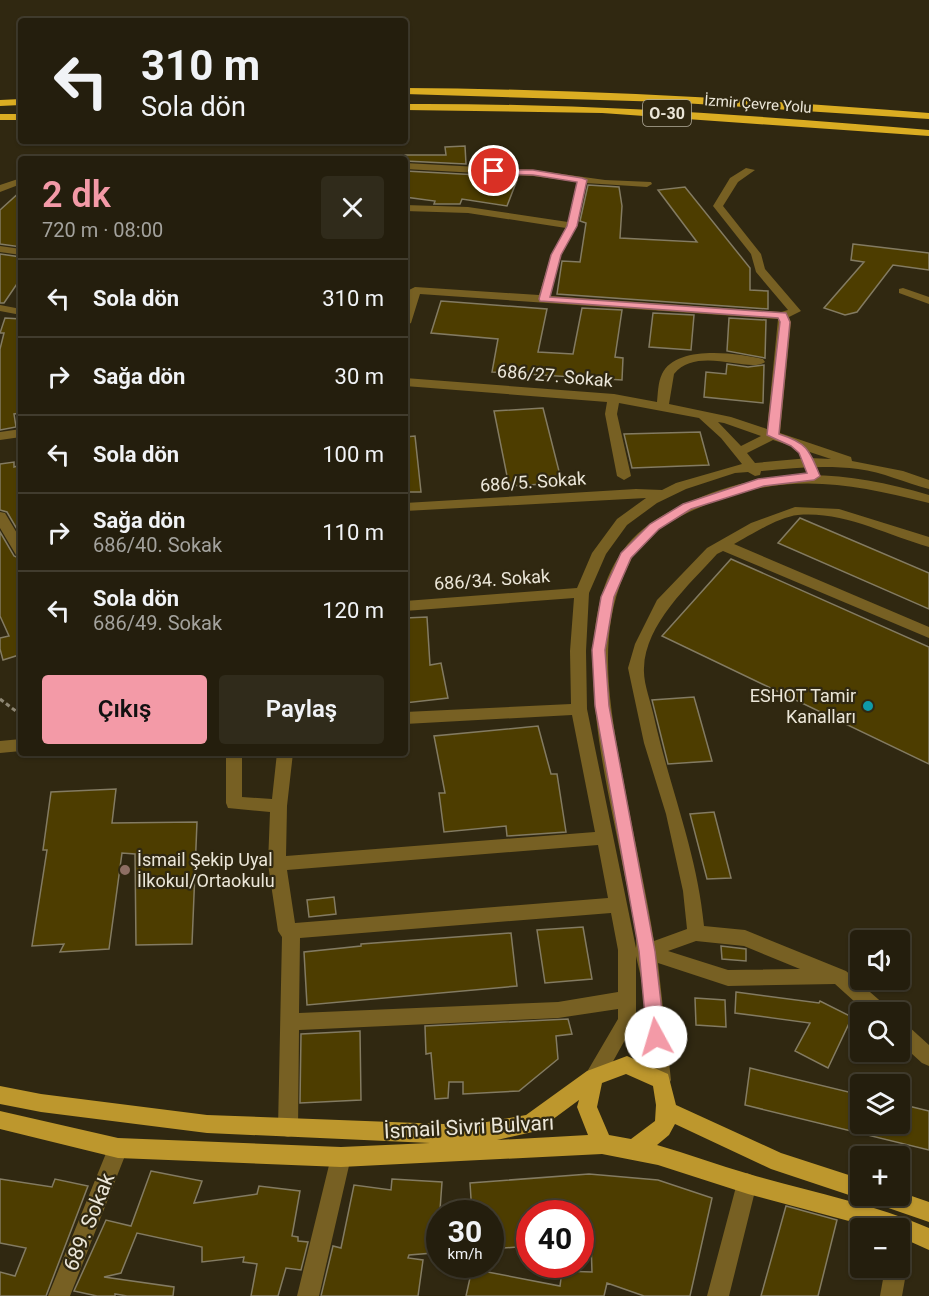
<!DOCTYPE html>
<html lang="tr">
<head>
<meta charset="utf-8">
<style>
  body { margin:0; font-family:Roboto,sans-serif; background:#302b1b; color:#f1f3f6; height:100vh; display:flex; flex-direction:column; font-size:22px; white-space:nowrap }
  * { box-sizing:border-box; margin:0 }
  p { font-size:20px; color:#a3a29d }
  .icon { flex:none; width:33px; height:33px; fill:none; stroke:currentColor; stroke-width:2; stroke-linecap:round; stroke-linejoin:round }
  .map { position:relative; flex:1; overflow:hidden }
  .drawer { position:absolute; left:18px; top:156px; width:390px; height:600px; display:flex; flex-direction:column; background:#241e0d; border-radius:6px; box-shadow:0 2px 4px #0004,0 0 0 2px #413c2e }
  .drawer>* { flex:none }
  .hud { position:absolute; left:18px; top:18px; width:390px; height:126px; border-radius:6px; box-shadow:0 2px 4px #0004,0 0 0 2px #413c2e; background:#241e0d; color:#f1f3f6; overflow:hidden }
  .buttons { position:absolute; left:850px; top:930px; display:grid; gap:12px }
  .buttons a { display:grid; place-items:center; width:60px; height:60px; border-radius:6px; background:#241e0d; box-shadow:0 2px 4px #0004,0 0 0 2px #413c2e; font-size:30px }
  .speed { position:absolute; left:426px; top:1200px; display:flex; gap:12px; font-size:30px; font-weight:700; text-align:center }
  .speed>* { display:grid; place-content:center; width:78px; height:78px; border-radius:50%; background:#241e0d; box-shadow:0 2px 4px #0004,0 0 0 2px #413c2e; line-height:1 }
  .speed small { font-size:15px; font-weight:400 }
  .speed .limit { border:9px solid #d22; background:#fff; color:#111 }
  .pin { position:absolute; display:grid; place-items:center; width:51px; height:51px; color:#fff; margin:-26px; border:3px solid #fff; border-radius:50%; box-shadow:0 2px 6px #0007 }
  .me { position:absolute; width:66px; margin:-33px; rotate:354deg; stroke-linejoin:round; filter:drop-shadow(0 0 4px #0008) }
  .turn { display:flex; align-items:center; gap:21px; height:126px; padding:0 24px; font-size:27px }
  .turn .icon { width:78px; height:78px; stroke-width:2.5 }
  .turn b { display:block; font-size:42px; line-height:51px }
  .round { display:grid; place-items:center; flex:none; width:63px; height:63px; border-radius:6px; background:#302b1b }
  .head { display:flex; align-items:center; justify-content:space-between; height:102px; padding:0 24px }
  h1 { font-size:36px; font-weight:600; line-height:45px; color:#f39aa7 }
  .cta { display:flex; gap:12px; margin-top:auto; padding:12px 24px }
  .cta a { flex:1; height:69px; border-radius:6px; background:#f39aa7; color:#111; font-size:24px; font-weight:600; line-height:69px; text-align:center }
  .cta a+a { background:#302b1b; color:#f1f3f6 }
  ul { padding:0; list-style:none }
  li { display:flex; align-items:center; gap:18px; height:78px; padding:0 24px; border-top:2px solid #413c2e }
  li div { flex:1 }
  li b { display:block; font-size:22px }
  li em { font-style:normal }
  .map>svg:first-child { display:block }
</style>
</head>
<body>
<div class="map">
<svg width="929" height="1296" viewBox="0 0 929 1296">
  <rect width="100%" height="100%" fill="#302811"/>
  <path fill="#4d3d00" stroke="#837b62" stroke-width="1.5" d="M465,146L466,164L405,161V155H446L445,147Z
    M405,171L498,176L517,180L507,206L462,199L460,204H434L435,201L405,197Z
    M588,185L619,187L622,206L620,238L697,242L658,190L685,187L750,268V290L768,291V309L557,294L562,261L580,262L586,223L580,221Z
    M21,191V247L0,244V210Z
    M853,244L929,253V270L893,265L857,312L845,315L824,308L864,262L851,260Z
    M0,254L21,257V278L4,303H0Z
    M441,301L547,309L538,352L573,354L582,308L622,310L615,357L623,358L622,380L492,372L498,339L431,333Z
    M653,313L694,315L691,350L649,347Z
    M5,318L21,319V413L14,414L16,427L0,430V349L4,333H0Z
    M729,318L766,320L765,358L727,351Z
    M727,364L748,367L764,365L763,403L704,397L706,372L726,374Z
    M543,408L562,483L509,486L494,411Z
    M700,432L709,465L632,468L624,434Z
    M415,436L421,492H405V437Z
    M14,462V467L21,465V536L7,512L0,510V464Z
    M800,518L929,573V609L778,543Z
    M0,532L14,556L21,559V660L19,655L3,660L0,649V638L9,636L0,616Z
    M731,559L929,647V764L662,636Z
    M427,617L430,665L441,663L448,698L405,703V618Z
    M694,697L712,761L668,764L652,700Z
    M538,726L551,774H557L566,832L507,836L506,826L444,832L439,793H445L434,736Z
    M116,789L112,823L197,822L192,944L136,945L135,854L122,853L109,949L60,952L64,944L32,946L47,850H43L51,792Z
    M714,812L731,878L707,879L690,814Z
    M334,897L336,914L309,917L307,900Z
    M583,927L592,979L545,983L537,930Z
    M511,933L517,986L307,1005L304,952L361,946V944Z
    M721,946L746,949V961L722,959Z
    M736,992L819,1003L820,1001L852,1017L828,1068L795,1051L810,1023L735,1013Z
    M695,998L725,1000L726,1027L696,1025Z
    M568,1019L572,1034L556,1036L558,1059L519,1091L463,1094V1082H449L448,1098L435,1099L431,1053L426,1054L425,1026Z
    M360,1031L361,1100L300,1103L301,1034Z
    M750,1068L861,1095V1124H900V1104L929,1111V1150L745,1105Z
    M151,1171L202,1181L194,1203L257,1194L259,1186L300,1191L292,1236L298,1237V1241L308,1242L301,1270L286,1268L278,1296H251L257,1264L243,1262L244,1257L202,1262V1247L137,1233L121,1273L104,1277L174,1287L173,1296H127L115,1294V1296H97L74,1291L106,1220L131,1226Z
    M589,1174L658,1180L712,1198L690,1296H644L607,1283L604,1296H466L472,1269L560,1286L562,1271L592,1272L591,1242L580,1243V1214H530V1246L490,1249V1214H472L470,1183Z
    M0,1179L52,1187L55,1179L88,1186L46,1296H0V1272L15,1276L26,1248L0,1243Z
    M392,1179L442,1182L439,1224L433,1253L409,1255L408,1258L423,1260L418,1296H321L333,1246L341,1248L354,1185L391,1190Z
    M786,1206L837,1220L818,1296H761Z"/>
  <g fill="none" stroke-linecap="round" stroke-linejoin="round">
    <path stroke="#8d8673" stroke-width="3" stroke-dasharray="4.5 3" stroke-linecap="butt" d="M0,699L21,715"/>
    <path fill="#776023" fill-rule="evenodd" d="M405,163L533,170L605,180L651,182L652,184L647,187L586,183L577,226L561,255L550,296L781,312L788,310L756,272L751,254L713,206L730,178L746,168L755,170L738,182L723,206L761,254L765,269L801,311L789,317L791,322L780,433L851,457L852,461L903,471L929,480V489C905,483 883,472 858,469C825,465 793,468 761,471L760,475L755,476L748,472L735,473L686,489L657,503L627,525L606,554L589,593L586,651L587,709L636,948C638,925 627,890 623,867C606,776 563,624 627,545C644,524 670,510 694,500C775,465 846,471 929,495V503C846,482 785,471 703,506C679,516 653,530 636,551C631,558 628,567 624,575C594,645 613,722 626,794C635,843 646,891 654,941L687,929L683,891L666,814L644,743L628,668L635,644L657,600L707,548L751,523L795,507L839,509L929,537V547C886,535 844,511 798,515C778,517 751,535 734,544L929,627V638L723,551L717,554C690,584 645,624 644,668C643,683 651,702 654,717C670,789 697,852 704,926L745,930L846,971L886,1006L888,1012H866L835,984L728,986L658,963L671,1080L668,1086L661,1089L654,1086L651,1080L642,982L636,956V1020L601,1083L594,1086L587,1083L584,1077L618,1019V1009L558,1018L299,1030L298,1128L295,1135L288,1137L281,1135L278,1128L282,937L278,931L268,864L270,812L228,808L226,803V753H242V797L272,799L277,753H293L287,806L286,856L595,832L572,715L405,724V712L571,704L570,651L574,598L405,611V601L577,588L592,553L617,519L646,498L405,511V503L636,489L662,490L676,483L742,464L721,438L699,418L619,403L617,414L631,476L624,480L617,476L605,414L607,402L405,386V378L614,394L657,402C658,393 658,382 662,374C676,344 738,353 763,359L765,362C750,374 698,345 674,374L669,404L731,417L767,429L778,319L420,294L411,323L405,326V304L409,290L415,287L539,295L551,255L566,228L468,213L405,211V205L468,207L568,222L577,182L533,176L405,169ZM718,422L724,423L761,436L741,446ZM773,440L831,459L809,458L755,463L747,453ZM598,845L608,898L295,923L287,870ZM611,913L618,950V992L558,1002L299,1013L300,938ZM696,941L744,946L800,969L728,970L668,951Z
      M21,178V184L0,192V185Z
      M0,246L21,249V255L0,252Z
      M903,288L929,297V304L899,293V289Z
      M0,305L21,309V315L0,311Z
      M21,429V437L0,440V432Z
      M0,512L5,513L21,540V557L16,555L0,528Z
      M21,739V751L0,753V741Z
      M900,1022L907,1025L929,1045V1066L922,1063L900,1043Z
      M118,1138L125,1141L128,1148L70,1296H48L111,1141Z
      M341,1147L348,1150L351,1157L319,1296H297L331,1157L334,1150Z
      M747,1173L754,1176L757,1183L729,1296H707L737,1183L740,1176Z
      M904,1217L911,1220L915,1227L908,1255L900,1258V1228H893L897,1220Z
      M900,1259L904,1260L907,1268L902,1296H880L885,1268H900Z"/>
    <path fill="#bd972d" fill-rule="evenodd" d="M627,1056L668,1074L676,1105L781,1153L861,1179V1196H869L861,1199L771,1169L675,1124L669,1135L657,1145C688,1154 718,1165 749,1174C810,1192 871,1203 929,1228V1250L900,1237V1228H875L748,1194L658,1165L602,1154L341,1167L118,1158L0,1129V1111L118,1138L341,1147L430,1143L207,1133L41,1112L0,1104V1086L41,1094L207,1115L470,1125L526,1115L587,1071ZM626,1074L653,1086L656,1105L655,1121L631,1139L609,1135L597,1107L602,1083ZM579,1100L577,1107L588,1135L497,1140L537,1131Z
      M900,1192L929,1202V1222L874,1203L871,1196H900Z"/>
    <path fill="#dbad22" fill-rule="evenodd" d="M405,88C580,89 754,99 929,113V119L667,102L405,94Z
      M21,99V105L0,106V100Z
      M405,104C580,103 754,115 929,130V136L602,113L405,110Z
      M0,114H21V120H0Z"/>
  </g>
  <path fill="#f39aa7" stroke="#9e646d" stroke-width="1.5" d="M491,170H533L582,178L587,180L577,226L561,255L550,297L786,313L790,322L779,434C807,443 809,449 820,476L814,480L764,486L691,509L659,529L631,558L614,597L605,650L609,706L655,951L665,1037L662,1043L656,1045L650,1043L647,1037L639,951L595,706L592,650L601,597L621,553L650,524L683,504L758,479L807,473L799,453L791,446L767,435L780,322L778,318L540,301L539,299L551,255L567,226L577,182L533,175L494,174L489,171Z"/>
  <circle fill="#0f9aa8" stroke="#302811" stroke-width="2" cx="868" cy="706" r="6"/>
  <circle fill="#8d6e63" stroke="#302811" stroke-width="2" cx="125" cy="870" r="6"/>
  <g text-anchor="middle" stroke-width="4.5" stroke-linejoin="round" paint-order="stroke">
    <g font-size="15" fill="#ebe6d8" stroke="#302811">
      <text transform="translate(758 104) rotate(4)" y="5">İzmir Çevre Yolu</text>
    </g>
    <rect fill="#302811" stroke="#b3ad9c" stroke-width="1.5" x="643" y="100" width="48" height="26" rx="4.5"/>
    <g font-size="16" font-weight="bold" fill="#ebe6d8">
      <text x="667" y="119">O-30</text>
    </g>
    <g font-size="18" fill="#ebe6d8" stroke="#302811">
      <text transform="translate(555 376) rotate(5)" y="6">686/27. Sokak</text>
      <text transform="translate(533 482) rotate(-4)" y="6">686/5. Sokak</text>
      <text transform="translate(492 580) rotate(-4)" y="6">686/34. Sokak</text>
    </g>
    <g font-size="18" fill="#ebe6d8" stroke="#302811" text-anchor="end">
      <text x="856" y="702">ESHOT Tamir<tspan x="856" dy="21">Kanalları</tspan></text>
      <text x="137" y="866" text-anchor="start">İsmail Şekip Uyal<tspan x="137" dy="21">İlkokul/Ortaokulu</tspan></text>
    </g>
    <g font-size="21" fill="#ebe6d8" stroke="#302811">
      <text transform="translate(469 1127) rotate(-3)" y="7">İsmail Sivri Bulvarı</text>
      <text transform="translate(89 1222) rotate(-68)" y="7">689. Sokak</text>
    </g>
  </g>
</svg>
<div class="buttons">
<a><svg class="icon" aria-label="sound" viewBox="0 0 24 24"><path d="M4 9h4l5-4v14l-5-4H4zM17 9q2 3 0 6"/></svg></a>
<a><svg class="icon" aria-label="search" viewBox="0 0 24 24"><circle cx="10" cy="10" r="6"/><path d="M15 15l6 6"/></svg></a>
<a><svg class="icon" aria-label="layers" viewBox="0 0 24 24"><path d="M12 4l9 5-9 5-9-5zM3 14l9 5 9-5"/></svg></a>
<a>+</a>
<a>−</a>
</div>
<div class="speed"><div>30<small>km/h</small></div><div class="limit">40</div></div>
<div class="pin" style="left:494px;top:171px;background:#d93025"><svg class="icon" aria-label="arrive" viewBox="0 0 24 24"><path d="M6 21V4h12l-3 4 3 4H6"/></svg></div>
<svg class="me" style="left:656px;top:1037px" viewBox="-20 -20 40 40"><circle r="19" fill="#fff"/><path d="M0-13L10 11 0 6-10 11z" fill="#f39aa7"/></svg>
<div class="hud">
<div class="turn"><svg class="icon" aria-label="left" viewBox="0 0 24 24"><path d="M17 20v-9H6M10 6l-5 5 5 5"/></svg><div><b>310 m</b>Sola dön</div></div>
</div>
<section class="drawer">
<div class="head"><div><h1>2 dk</h1><p>720 m · 08:00</p></div><a class="round"><svg class="icon" aria-label="close" viewBox="0 0 24 24"><path d="M6 6l12 12M18 6L6 18"/></svg></a></div>
<ul>
<li><svg class="icon" aria-label="left" viewBox="0 0 24 24"><path d="M17 20v-9H6M10 6l-5 5 5 5"/></svg><div><b>Sola dön</b></div><em>310 m</em></li>
<li><svg class="icon" aria-label="right" viewBox="0 0 24 24"><path d="M7 20v-9h11M14 6l5 5-5 5"/></svg><div><b>Sağa dön</b></div><em>30 m</em></li>
<li><svg class="icon" aria-label="left" viewBox="0 0 24 24"><path d="M17 20v-9H6M10 6l-5 5 5 5"/></svg><div><b>Sola dön</b></div><em>100 m</em></li>
<li><svg class="icon" aria-label="right" viewBox="0 0 24 24"><path d="M7 20v-9h11M14 6l5 5-5 5"/></svg><div><b>Sağa dön</b><p>686/40. Sokak</p></div><em>110 m</em></li>
<li><svg class="icon" aria-label="left" viewBox="0 0 24 24"><path d="M17 20v-9H6M10 6l-5 5 5 5"/></svg><div><b>Sola dön</b><p>686/49. Sokak</p></div><em>120 m</em></li>
</ul>
<div class="cta"><a>Çıkış</a><a>Paylaş</a></div>
</section>
</div>
</body>
</html>
